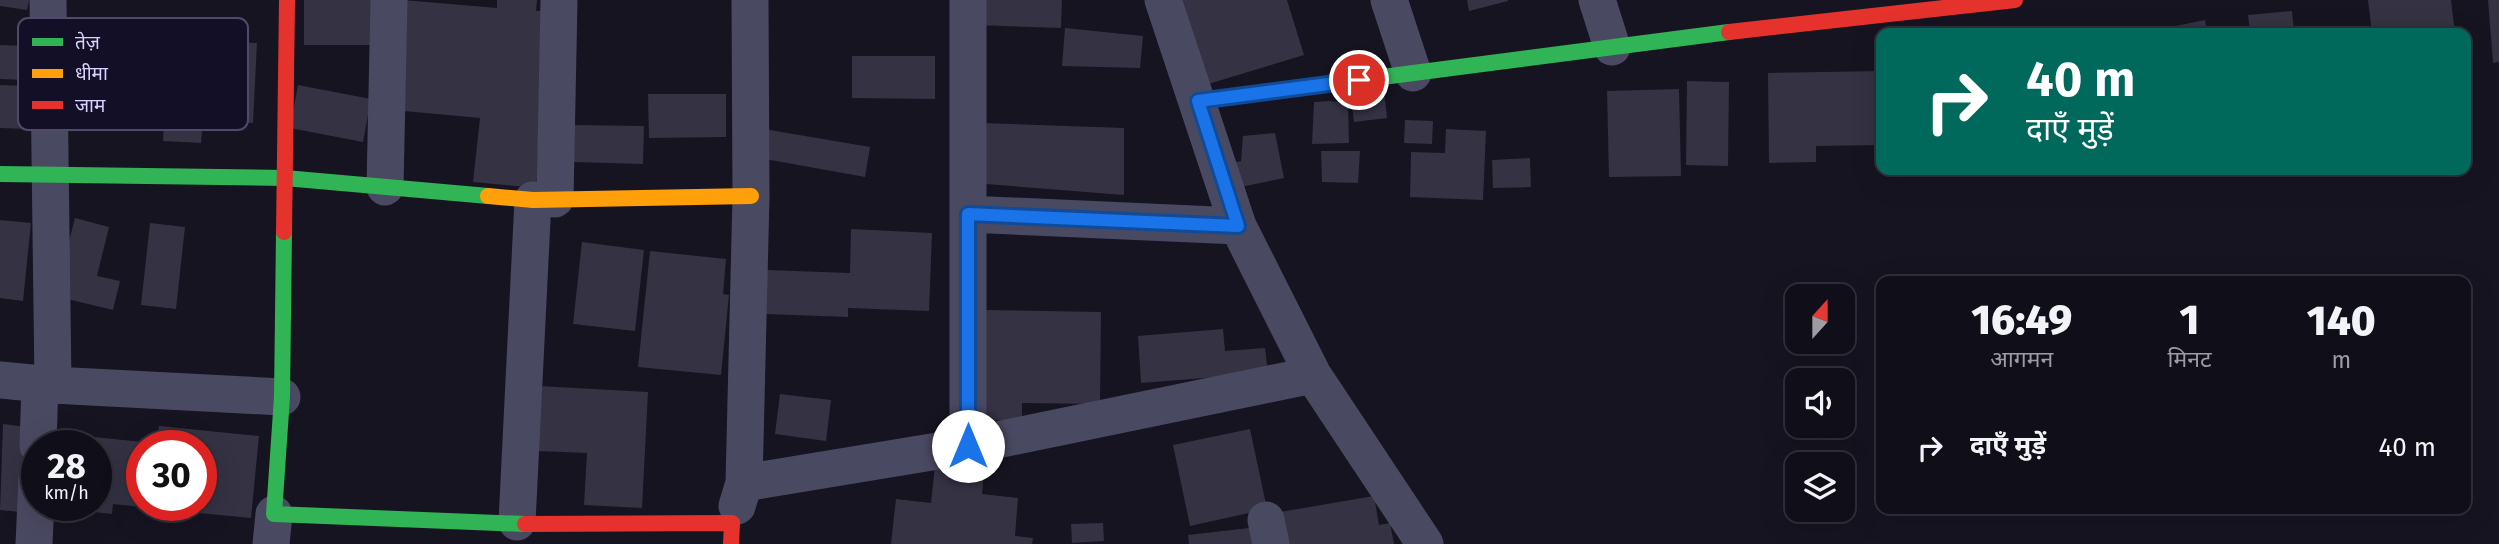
<!DOCTYPE html>
<html lang="hi">
<head>
<meta charset="utf-8">
<style>
  body { margin:0; font-family:"Fira Sans","Noto Sans Devanagari",sans-serif; background:#191822; color:#f1f3f6; height:100vh; display:flex; flex-direction:column; font-size:26px; white-space:nowrap }
  * { box-sizing:border-box; margin:0 }
  p { font-size:23px; color:#9c9ca2 }
  .icon { flex:none; width:38px; height:38px; fill:none; stroke:currentColor; stroke-width:2; stroke-linecap:round; stroke-linejoin:round }
  .map { position:relative; flex:1; overflow:hidden }
  .drawer { position:absolute; left:1876px; top:276px; width:595px; height:238px; display:flex; flex-direction:column; background:#100f19; border-radius:14px; box-shadow:0 7px 28px #0002,0 0 0 2px #302f38 }
  .drawer>* { flex:none }
  .top-card { position:absolute; left:1876px; top:28px; width:595px; height:147px; border-radius:14px; box-shadow:0 7px 28px #0002,0 0 0 2px #302f38; background:#00695c; color:#fff; overflow:hidden }
  .needle { width:46px; rotate:21deg }
  .controls { position:absolute; left:1785px; top:284px; display:grid; gap:14px }
  .controls a { display:grid; place-items:center; width:70px; height:70px; border-radius:14px; background:#100f19; box-shadow:0 7px 28px #0002,0 0 0 2px #302f38; font-size:35px }
  .speed { position:absolute; left:21px; top:430px; display:flex; gap:14px; font-size:35px; font-weight:700; text-align:center }
  .speed>* { display:grid; place-content:center; width:91px; height:91px; border-radius:50%; background:#100f19; box-shadow:0 7px 28px #0002,0 0 0 2px #302f38; line-height:1 }
  .speed small { font-size:18px; font-weight:400 }
  .speed .limit { border:10px solid #d22; background:#fff; color:#111 }
  .pin { position:absolute; display:grid; place-items:center; width:60px; height:60px; color:#fff; margin:-30px; border:4px solid #fff; border-radius:50%; box-shadow:0 2px 7px #0007 }
  .me { position:absolute; width:77px; margin:-38px; rotate:0deg; stroke-linejoin:round; filter:drop-shadow(0 0 5px #0008) }
  .turn { display:flex; align-items:center; gap:24px; height:147px; padding:0 35px; font-size:32px }
  .turn .icon { width:91px; height:91px; stroke-width:2.5 }
  .turn b { display:block; font-size:49px; line-height:60px }
  .eta { display:flex; justify-content:space-evenly; align-items:center; height:119px; text-align:center }
  .eta b { font-size:42px; font-weight:800; line-height:49px }
  ul { padding:0; list-style:none }
  li { display:flex; align-items:center; gap:21px; height:105px; padding:0 35px }
  li div { flex:1 }
  li b { display:block; font-size:26px }
  li em { font-style:normal }
  .map>svg:first-child { display:block }
</style>
</head>
<body>
<div class="map">
<svg width="2499" height="544" viewBox="0 0 2499 544">
  <rect width="100%" height="100%" fill="#161421"/>
  <path fill="#343243" d="M0,0H29L27,10L0,6Z
    M304,0H375V45H304Z
    M403,0L497,8V0H537L536,11H544L549,51L536,188L473,182L480,118L393,110Z
    M977,0H1062L1061,28L976,25Z
    M1182,0H1287L1304,55L1205,85Z
    M1467,0H1508V1L1469,11Z
    M2368,0H2451L2455,33H2372Z
    M2488,0H2499V62L2493,63Z
    M2292,11L2294,33H2250L2248,15Z
    M2205,20L2207,33H2167L2166,28Z
    M1065,28L1143,36L1140,68L1062,66Z
    M168,39L257,43L253,123L203,120L201,143L163,141Z
    M0,45L29,46L28,80L0,79Z
    M852,56H935V99L852,98Z
    M1881,71V145L1816,146V162L1769,163L1768,73Z
    M1687,81L1729,82L1728,166L1686,165Z
    M0,85L29,86L28,129L0,128Z
    M298,85L371,99L363,142L290,128Z
    M1679,89L1681,176L1609,177L1607,91Z
    M1384,92L1387,118L1354,122L1351,97Z
    M648,94H726V137L649,138Z
    M1330,101L1348,103L1349,143L1312,144L1314,102Z
    M1405,120L1433,121L1432,144L1404,143Z
    M981,123L1124,128V195L986,184Z
    M573,125L644,126L643,164L573,162Z
    M764,129L870,147L865,177L759,158Z
    M1446,129L1486,131L1483,200L1410,197L1411,152L1445,153Z
    M1275,133L1284,178L1236,188L1228,164L1241,161L1243,136Z
    M1321,151H1360L1358,183L1322,182Z
    M1530,158L1531,187L1493,188L1492,160Z
    M75,218L109,227L97,276L120,281L113,310L55,296Z
    M0,220L31,223L23,301L0,298Z
    M150,223L185,227L176,309L141,305Z
    M851,229L932,233L929,311L848,308V317L765,314L767,270L850,273Z
    M582,242L644,250L635,331L573,324Z
    M650,251L726,259L723,294L729,295L721,375L638,367Z
    M984,310L1101,312L1100,404L1022,403V421L981,420Z
    M1223,329L1225,351L1265,348L1268,373L1141,383L1138,336Z
    M539,386L648,392L642,508L584,505L587,453L536,451Z
    M780,394L831,400L826,441L775,434Z
    M3,424L27,427L20,512L0,510Z
    M159,426L259,436L251,518L147,508V506H201V446H157Z
    M1250,429L1267,509L1190,526L1173,445Z
    M94,437L153,443V446H142V507L113,504L112,514L58,508L59,506H96Z
    M935,465L984,470L982,494L1018,498L1015,536L1033,538L1032,544H891L896,499L931,503Z
    M1374,496L1379,525L1390,523L1394,544H1285L1280,512Z
    M1103,523L1104,541L1072,543L1071,524Z
    M1258,527L1260,544H1189L1188,535Z"/>
  <g fill="none" stroke-linecap="round" stroke-linejoin="round">
    <path stroke="#4a4962" stroke-width="37" d="M48,0L53,385L282,397
      M1163,0L1238,226L1313,375L1425,544
      M1389,0L1413,73
      M1597,0L1612,47
      M385,187L389,0
      M555,199L559,0
      M968,214L1238,226
      M0,380L53,385
      M38,446L40,383
      M968,446L1313,375
      M744,483L968,446V0
      M737,506L744,483L751,196L750,0
      M1266,520L1271,544
      M517,522L533,200
      M34,544L37,478
      M271,544L274,514"/>
    <path stroke="#30b455" stroke-width="16" d="M1198,101L1729,32
      M0,174L285,178L488,196
      M284,232L282,397L274,514L525,524"/>
    <path stroke="#ff9f0a" stroke-width="16" d="M488,196L533,200L751,196"/>
    <path stroke="#e5322d" stroke-width="16" d="M1729,32L2015,0
      M284,232L287,0
      M525,524L732,523L731,544"/>
  </g>
  <g fill="none" stroke-linecap="round" stroke-linejoin="round">
    <defs>
      <path id="route" d="M968,446V214L1238,226L1198,101L1359,80"/>
    </defs>
    <use href="#route" stroke="#114b97" stroke-width="18"/>
    <use href="#route" stroke="#1a73e8" stroke-width="12"/>
  </g>
  <rect x="18" y="18" width="230" height="112" rx="10" fill="#130f26" stroke="#4e4a67" stroke-width="2"/>
  <rect x="32" y="38" width="31" height="8" fill="#30b455"/>
  <rect x="32" y="69" width="31" height="9" fill="#ff9f0a"/>
  <rect x="32" y="101" width="31" height="8" fill="#e5322d"/>
  <g font-size="19" fill="#d9d4ff">
    <text x="75" y="49">तेज़</text>
    <text x="75" y="80">धीमा</text>
    <text x="75" y="112">जाम</text>
  </g>
</svg>
<div class="controls">
<a><svg class="needle" viewBox="-14 -14 28 28"><path d="M0-13l5 13h-10z" fill="#e53935"/><path d="M0 13l5-13h-10z" fill="#9c9ca2"/></svg></a>
<a><svg class="icon" aria-label="sound" viewBox="0 0 24 24"><path d="M4 9h4l5-4v14l-5-4H4zM17 9q2 3 0 6"/></svg></a>
<a><svg class="icon" aria-label="layers" viewBox="0 0 24 24"><path d="M12 4l9 5-9 5-9-5zM3 14l9 5 9-5"/></svg></a>
</div>
<div class="speed"><div>28<small>km/h</small></div><div class="limit">30</div></div>
<div class="pin" style="left:1359px;top:80px;background:#d93025"><svg class="icon" aria-label="arrive" viewBox="0 0 24 24"><path d="M6 21V4h12l-3 4 3 4H6"/></svg></div>
<svg class="me" style="left:968px;top:446px" viewBox="-20 -20 40 40"><circle r="19" fill="#fff"/><path d="M0-13L10 11 0 6-10 11z" fill="#1a73e8"/></svg>
<div class="top-card">
<div class="turn"><svg class="icon" aria-label="right" viewBox="0 0 24 24"><path d="M7 20v-9h11M14 6l5 5-5 5"/></svg><div><b>40 m</b>दाएँ मुड़ें</div></div>
</div>
<section class="drawer">
<div class="eta">
<div><b>16:49</b><p>आगमन</p></div>
<div><b>1</b><p>मिनट</p></div>
<div><b>140</b><p>m</p></div>
</div>
<ul>
<li><svg class="icon" aria-label="right" viewBox="0 0 24 24"><path d="M7 20v-9h11M14 6l5 5-5 5"/></svg><div><b>दाएँ मुड़ें</b></div><em>40 m</em></li>
</ul>
</section>
</div>
</body>
</html>
